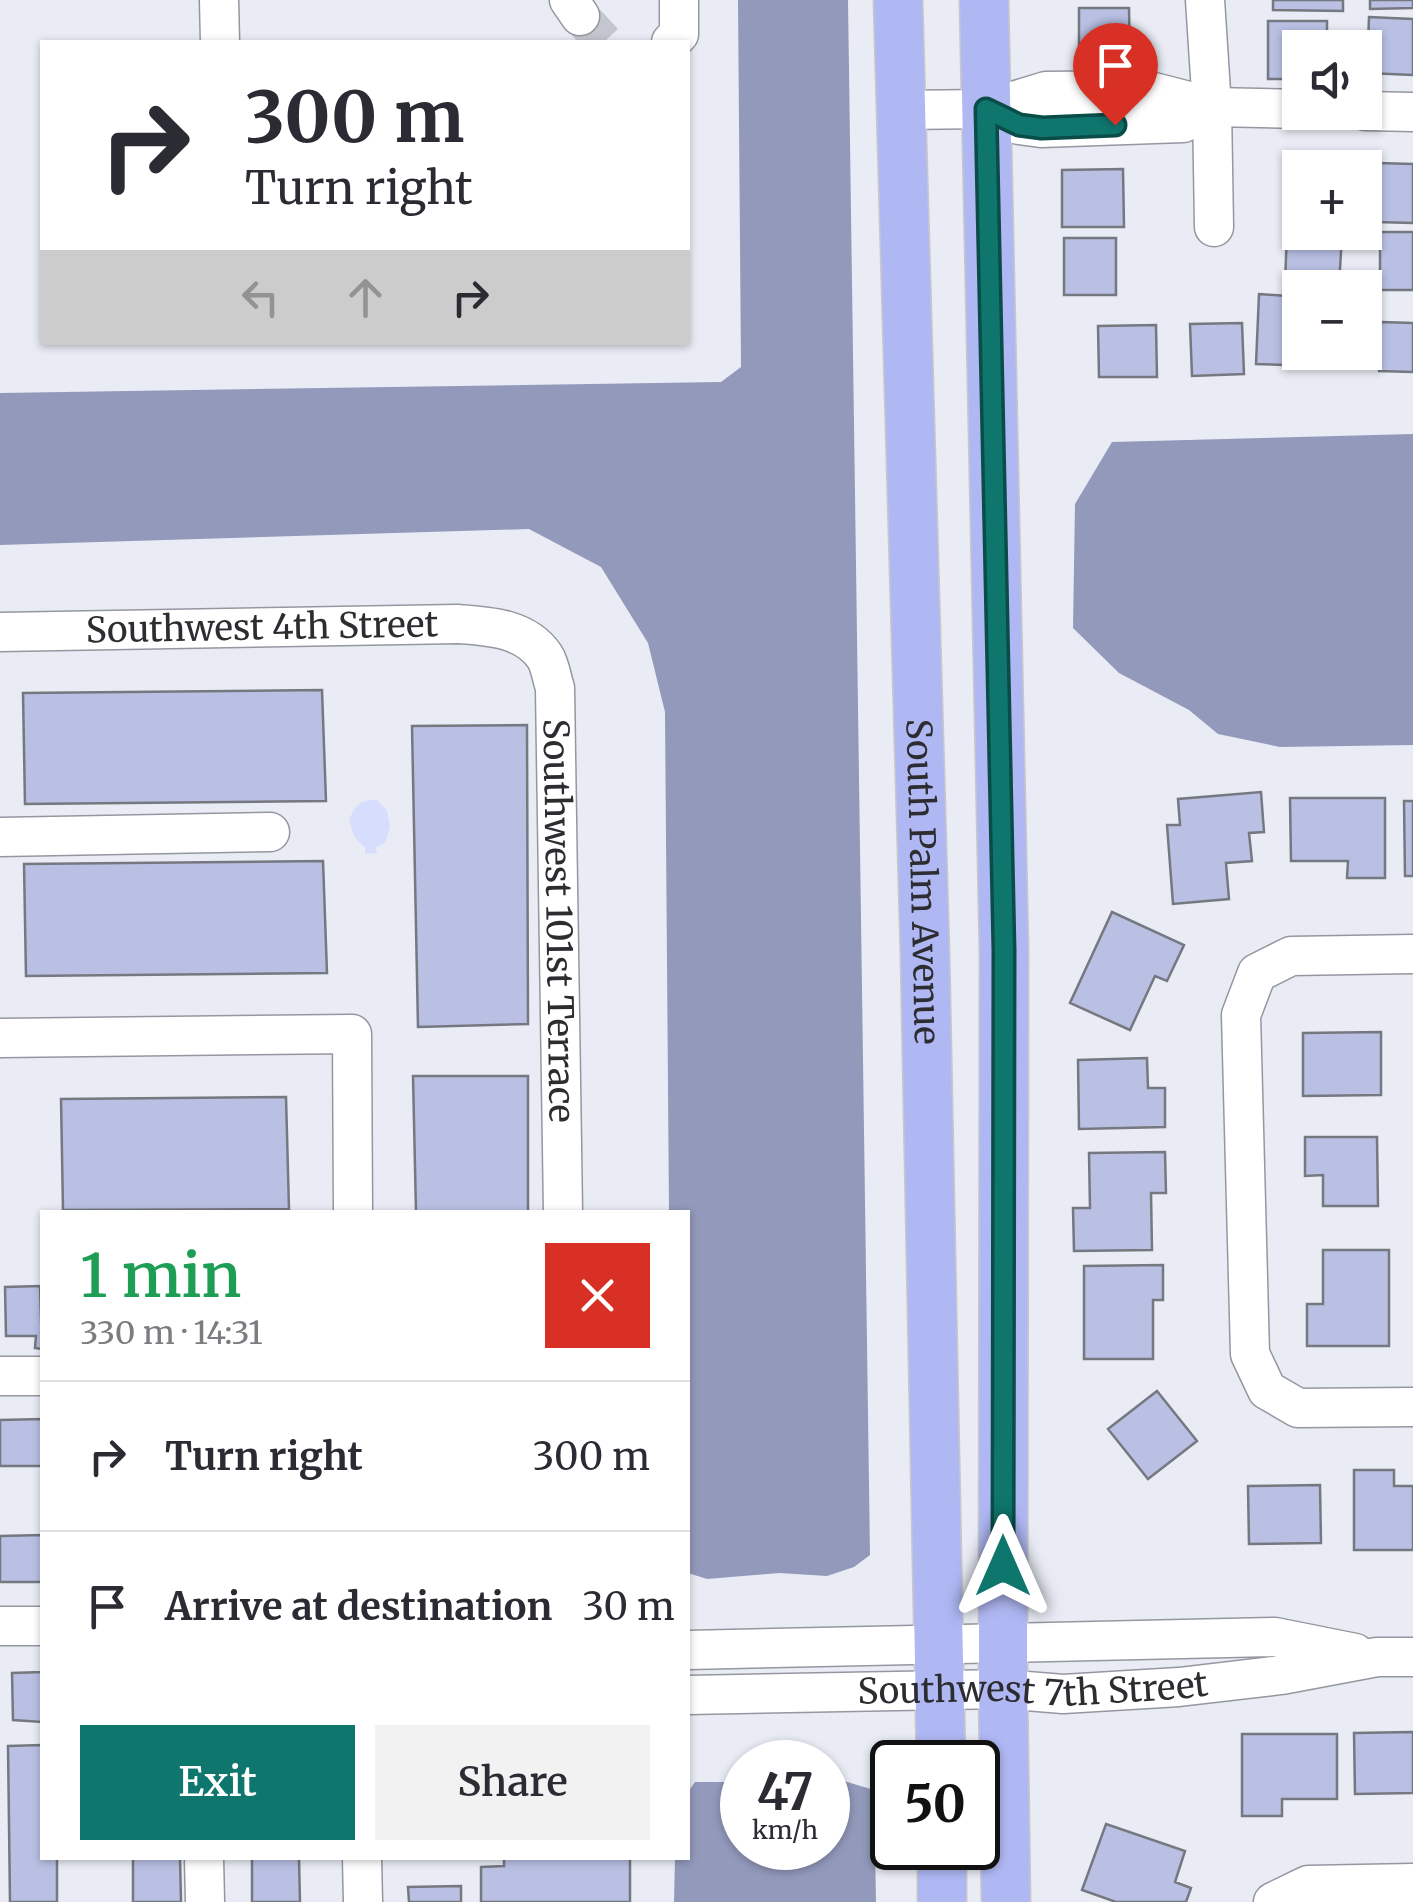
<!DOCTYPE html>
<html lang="en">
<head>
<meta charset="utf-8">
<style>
  body { margin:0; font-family:Merriweather,serif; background:#f2f2f3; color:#2b2b33; height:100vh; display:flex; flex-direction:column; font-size:38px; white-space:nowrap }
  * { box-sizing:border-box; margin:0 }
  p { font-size:32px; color:#7c7c81 }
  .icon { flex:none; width:55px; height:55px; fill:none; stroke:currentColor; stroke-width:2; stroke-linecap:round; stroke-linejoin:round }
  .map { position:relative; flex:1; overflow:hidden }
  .drawer { position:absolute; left:40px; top:1210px; width:650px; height:650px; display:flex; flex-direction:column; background:#fff; border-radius:0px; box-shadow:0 2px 8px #0004 }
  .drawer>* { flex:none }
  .top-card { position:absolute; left:40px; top:40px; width:650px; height:305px; border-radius:0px; box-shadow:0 2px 8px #0004; background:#fff; color:#2b2b33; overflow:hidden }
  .fabs { position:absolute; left:1282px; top:30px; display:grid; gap:20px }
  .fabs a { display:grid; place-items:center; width:100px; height:100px; border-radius:0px; background:#fff; box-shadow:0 2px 8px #0004; font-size:50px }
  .speed { position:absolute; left:720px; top:1740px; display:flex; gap:20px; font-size:50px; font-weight:700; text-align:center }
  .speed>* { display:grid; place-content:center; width:130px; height:130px; border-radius:50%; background:#fff; box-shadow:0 2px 8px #0004; line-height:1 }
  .speed small { font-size:25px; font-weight:400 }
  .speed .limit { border:5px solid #111; border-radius:15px; background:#fff; color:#111 }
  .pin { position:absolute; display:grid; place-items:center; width:85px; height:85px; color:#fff; margin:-102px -42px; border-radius:50% 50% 50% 0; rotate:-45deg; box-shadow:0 0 10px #0007 }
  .pin .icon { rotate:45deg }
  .me { position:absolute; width:110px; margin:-55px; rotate:0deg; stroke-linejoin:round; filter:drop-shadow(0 0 8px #0008) }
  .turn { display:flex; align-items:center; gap:35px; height:210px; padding:0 40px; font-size:45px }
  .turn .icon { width:130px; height:130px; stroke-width:2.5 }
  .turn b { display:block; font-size:70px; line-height:85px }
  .lanes { display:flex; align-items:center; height:95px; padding:0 40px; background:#0003; justify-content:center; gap:50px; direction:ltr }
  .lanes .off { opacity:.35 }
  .round { display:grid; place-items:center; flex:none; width:105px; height:105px; border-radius:0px; background:#f2f2f3 }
  .headline { display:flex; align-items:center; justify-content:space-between; height:170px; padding:0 40px }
  h1 { font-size:60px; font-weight:600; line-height:75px; color:#1e9e55 }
  .button { display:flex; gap:20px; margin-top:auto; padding:20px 40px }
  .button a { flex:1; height:115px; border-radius:0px; background:#0f766e; color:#fff; font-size:40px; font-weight:600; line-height:115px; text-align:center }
  .button a+a { background:#f2f2f3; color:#2b2b33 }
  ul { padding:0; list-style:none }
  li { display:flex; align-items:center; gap:30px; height:150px; padding:0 40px; border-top:2px solid #e1e1e2 }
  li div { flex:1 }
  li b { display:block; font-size:38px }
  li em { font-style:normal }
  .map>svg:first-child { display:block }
</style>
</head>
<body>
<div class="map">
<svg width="1413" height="1902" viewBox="0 0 1413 1902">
  <rect width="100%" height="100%" fill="#e9ecf5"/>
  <path fill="#d7ddfc" d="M377,800L387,810L390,827L385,843L376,847L377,853L365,854V847L355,838L349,821C354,806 360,799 377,800Z"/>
  <path fill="#9299bb" d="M738,0H848L870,1555L854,1567L827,1576L779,1573L707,1579L688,1573V1212H669L665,712L648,643L601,567L529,529L0,545V393L721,382L741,367Z
    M1413,434V745L1280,747L1218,734L1189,710L1119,673L1073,628L1075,504L1112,442Z
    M828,1781H844L874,1790L876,1902H674L675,1858H688V1792L695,1782H742V1848H828Z"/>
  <path fill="#b9c0e3" stroke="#767880" stroke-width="2.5" d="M1273,0H1343V11L1273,10Z
    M1370,0H1413V8L1370,9Z
    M1079,8H1129L1130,65H1079Z
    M1369,17L1413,19V75L1367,73Z
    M1268,21H1327V48H1300V79H1268Z
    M1378,163L1413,164V223L1376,222Z
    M1294,168H1300V218H1294Z
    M1123,169L1124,227H1062V170Z
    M1287,232L1342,235L1339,286L1285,283Z
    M1380,232H1413V290H1380Z
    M1064,238H1116V295H1064Z
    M1259,294L1287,296L1286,308L1300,309V352H1316V366L1256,364Z
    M1381,322L1413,323V372L1379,371Z
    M1242,323L1244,374L1192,376L1190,324Z
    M1156,325L1157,377H1099L1098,326Z
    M322,690L326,801L25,804L23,693Z
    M527,725L528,1024L418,1027L412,726Z
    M1261,792L1264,832L1249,833L1252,861L1226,863L1229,899L1173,904L1167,825H1180L1178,799Z
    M1290,798H1385V878H1347L1348,861H1291Z
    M1404,801H1413V876H1405Z
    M323,861L327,973L26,976L24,864Z
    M1112,912L1184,945L1167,981L1155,976L1130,1030L1070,1003Z
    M1381,1032V1095L1303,1096V1033Z
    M1147,1058L1148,1088H1165V1127L1079,1129L1078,1060Z
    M413,1076H528V1212H416Z
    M286,1097L289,1209L63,1210L61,1099Z
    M1305,1137H1377L1378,1206H1323V1175L1305,1176Z
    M1165,1152L1166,1193H1151L1152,1250L1074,1251L1073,1208H1090L1089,1153Z
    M1323,1250H1389V1346H1307V1304H1323Z
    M1163,1265V1300H1153V1359H1084V1266Z
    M40,1286L42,1349L35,1348L36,1336H6L5,1287Z
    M1157,1391L1197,1441L1148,1479L1108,1429Z
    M42,1419V1466H0V1420Z
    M1354,1470H1394V1486H1413V1550H1354Z
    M1320,1485L1321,1543L1249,1544L1248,1486Z
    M42,1535V1582H0V1536Z
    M42,1666V1722L13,1720L12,1673L42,1672Z
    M1413,1732V1793L1355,1794L1354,1733Z
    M1242,1734H1337V1799H1282V1816H1242Z
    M42,1745V1858H57V1902H10L8,1746Z
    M1106,1824L1185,1851L1175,1882L1191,1888L1186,1902H1116L1082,1890Z
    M133,1858H180L181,1902H133Z
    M252,1858H299L300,1902H252Z
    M504,1858H630V1902H481V1867L504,1866Z
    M461,1886V1902H409L408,1887Z"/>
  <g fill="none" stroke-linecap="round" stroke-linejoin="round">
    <path stroke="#c3c6ce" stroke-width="38" stroke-dasharray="38 19" stroke-linecap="butt" d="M580,16L604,42"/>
    <defs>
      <g id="minor">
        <path d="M219,0L220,42"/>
        <path d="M569,0L580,16"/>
        <path d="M1205,0L1212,107L1214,227"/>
        <path d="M671,42L679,34V0"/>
        <path d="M987,109L1019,125L1041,128L1183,123L1212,107"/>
        <path d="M900,110L987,109L1046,91L1146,90L1212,107L1300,109"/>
        <path d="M1365,111L1413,112"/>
        <path id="s1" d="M0,632L458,624C488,626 526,628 545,657C550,665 552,679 555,688L563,1212"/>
        <path d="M0,837L270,832"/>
        <path d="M1413,954L1291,956L1257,973L1241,1015L1250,1354L1267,1390L1298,1408L1413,1407"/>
        <path d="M0,1038L352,1034L353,1212"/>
        <path d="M0,1376H42"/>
        <path d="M0,1626H42"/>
        <path d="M688,1650L1275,1637L1355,1653"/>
        <path id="s2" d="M688,1695L1003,1689L1063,1694L1179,1687L1281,1675L1377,1657H1413"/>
        <path d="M204,1858L205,1902"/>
        <path d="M362,1858L363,1902"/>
        <path d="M1273,1902L1308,1885L1413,1883"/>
      </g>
      <g id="major">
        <path id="s3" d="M898,0L925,954L941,1762"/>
        <path d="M984,0L1004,951L1003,1689L1006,1902"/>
        <path d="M942,1848V1902"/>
      </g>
    </defs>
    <use href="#minor" stroke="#9597a0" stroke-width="41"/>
    <use href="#major" stroke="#c8c8c9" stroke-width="51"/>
    <use href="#minor" stroke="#fff" stroke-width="38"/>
    <use href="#major" stroke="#b0b8f4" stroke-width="48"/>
  </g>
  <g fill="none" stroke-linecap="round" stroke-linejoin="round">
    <defs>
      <path id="route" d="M1003,1566L1004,951L986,109L1019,125L1042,128L1115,125"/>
    </defs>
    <use href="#route" stroke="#0a4d48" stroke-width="25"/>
    <use href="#route" stroke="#0f766e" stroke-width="18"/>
  </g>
  <g text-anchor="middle" stroke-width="8" stroke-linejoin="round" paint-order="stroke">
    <g font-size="35" fill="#2d2d31" stroke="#f8f9ff">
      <text dy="12" stroke="none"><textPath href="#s1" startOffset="262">Southwest 4th Street</textPath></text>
      <text dy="12" stroke="none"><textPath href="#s3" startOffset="882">South Palm Avenue</textPath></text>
      <text dy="12" stroke="none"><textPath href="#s1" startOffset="820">Southwest 101st Terrace</textPath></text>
      <text dy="12" stroke="none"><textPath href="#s2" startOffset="345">Southwest 7th Street</textPath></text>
    </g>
  </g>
</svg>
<div class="fabs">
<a><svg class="icon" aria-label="sound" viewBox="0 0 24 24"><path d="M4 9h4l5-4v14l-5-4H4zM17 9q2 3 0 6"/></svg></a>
<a>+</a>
<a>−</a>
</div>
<div class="speed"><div>47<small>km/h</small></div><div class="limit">50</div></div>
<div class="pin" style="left:1115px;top:125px;background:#d93025"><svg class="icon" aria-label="arrive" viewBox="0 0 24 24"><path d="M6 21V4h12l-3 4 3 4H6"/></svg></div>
<svg class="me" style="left:1003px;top:1566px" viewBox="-20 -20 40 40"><path d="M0-17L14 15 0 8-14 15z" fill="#0f766e" stroke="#fff" stroke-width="4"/></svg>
<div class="top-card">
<div class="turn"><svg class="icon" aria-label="right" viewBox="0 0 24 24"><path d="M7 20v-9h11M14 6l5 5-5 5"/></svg><div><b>300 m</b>Turn right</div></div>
<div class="lanes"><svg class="icon off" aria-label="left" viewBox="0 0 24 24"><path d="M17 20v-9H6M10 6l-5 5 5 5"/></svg><svg class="icon off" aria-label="ahead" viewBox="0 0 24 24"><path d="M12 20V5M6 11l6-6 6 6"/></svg><svg class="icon" aria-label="right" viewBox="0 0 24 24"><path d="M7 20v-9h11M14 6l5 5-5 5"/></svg></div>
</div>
<section class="drawer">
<div class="headline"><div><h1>1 min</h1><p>330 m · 14:31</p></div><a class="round" style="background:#d93025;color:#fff"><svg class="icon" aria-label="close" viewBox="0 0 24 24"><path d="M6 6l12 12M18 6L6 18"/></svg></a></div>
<ul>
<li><svg class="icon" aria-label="right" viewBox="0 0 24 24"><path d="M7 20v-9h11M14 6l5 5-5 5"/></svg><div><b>Turn right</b></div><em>300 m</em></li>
<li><svg class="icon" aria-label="arrive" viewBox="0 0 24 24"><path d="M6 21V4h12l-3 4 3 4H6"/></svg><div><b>Arrive at destination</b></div><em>30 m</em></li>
</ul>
<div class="button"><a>Exit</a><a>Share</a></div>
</section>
</div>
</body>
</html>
